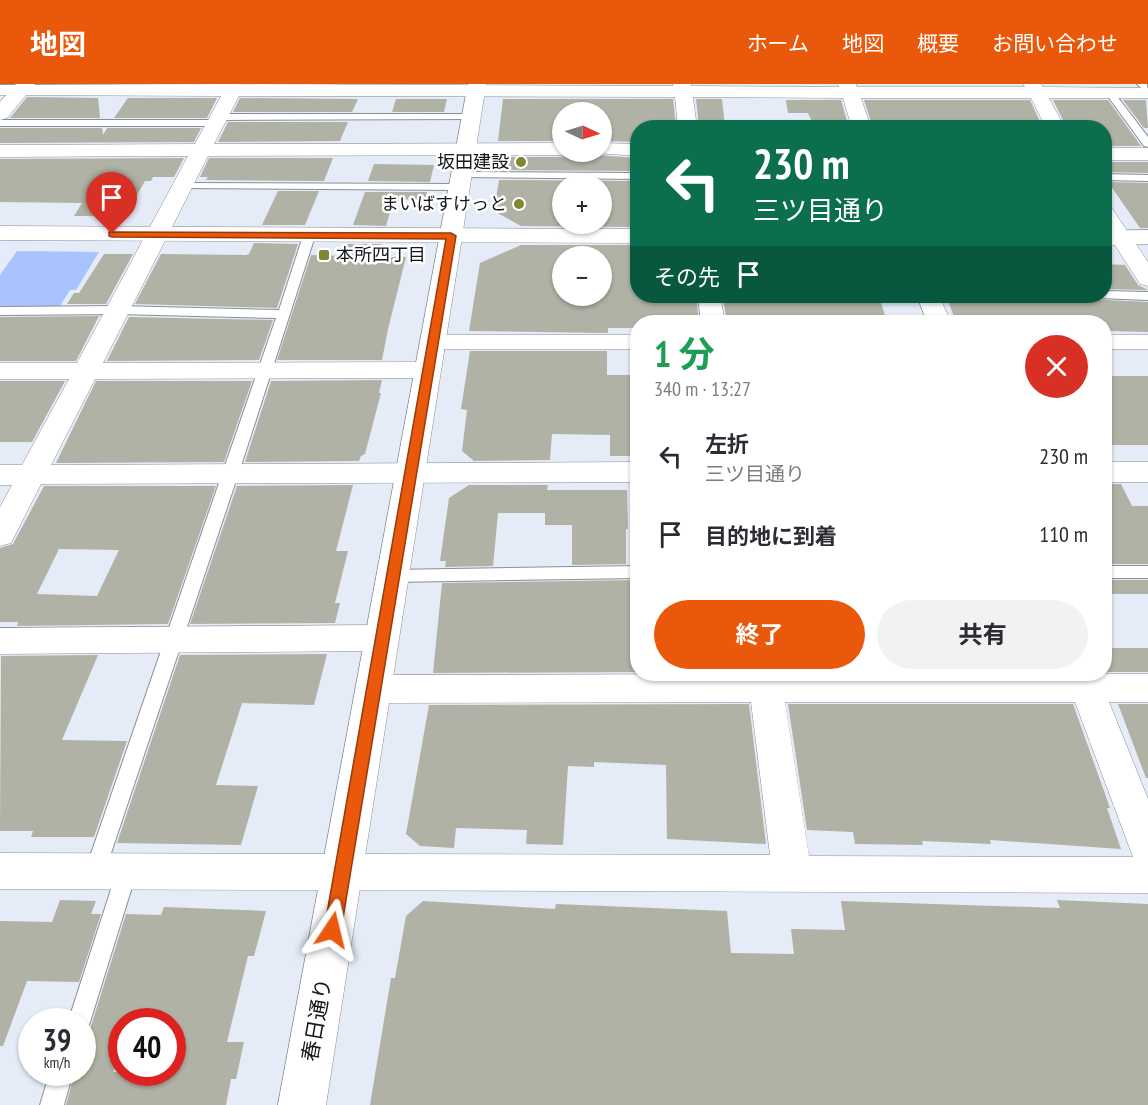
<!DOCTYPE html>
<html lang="ja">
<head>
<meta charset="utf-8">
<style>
  body { margin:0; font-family:"PT Sans Narrow","Noto Sans JP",sans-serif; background:#f2f2f3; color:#2b2b33; height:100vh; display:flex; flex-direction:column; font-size:22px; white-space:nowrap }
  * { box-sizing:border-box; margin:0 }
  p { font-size:20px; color:#7c7c81 }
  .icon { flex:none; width:33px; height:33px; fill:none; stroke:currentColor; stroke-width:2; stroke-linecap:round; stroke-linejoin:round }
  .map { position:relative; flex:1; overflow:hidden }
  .panel { position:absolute; left:630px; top:231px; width:482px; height:366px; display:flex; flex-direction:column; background:#fff; border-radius:24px; box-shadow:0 2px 4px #0004 }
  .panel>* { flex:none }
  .top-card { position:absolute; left:630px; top:36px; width:482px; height:183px; border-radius:24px; box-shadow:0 2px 4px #0004; background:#0b6e4f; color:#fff; overflow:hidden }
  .needle { width:39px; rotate:94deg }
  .controls { position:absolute; left:552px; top:18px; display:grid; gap:12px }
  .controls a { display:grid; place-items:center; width:60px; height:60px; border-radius:50%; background:#fff; box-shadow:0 2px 4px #0004; font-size:30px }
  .speed { position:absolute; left:18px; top:924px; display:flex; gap:12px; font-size:30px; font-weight:700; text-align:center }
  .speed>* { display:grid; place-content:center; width:78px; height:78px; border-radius:50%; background:#fff; box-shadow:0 2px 4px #0004; line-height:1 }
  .speed small { font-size:15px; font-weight:400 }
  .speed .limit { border:9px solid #d22; background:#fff; color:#111 }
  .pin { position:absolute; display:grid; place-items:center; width:51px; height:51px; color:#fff; margin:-62px -26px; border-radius:50% 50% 50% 0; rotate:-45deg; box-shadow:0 0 6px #0007 }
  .pin .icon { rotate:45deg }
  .me { position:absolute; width:66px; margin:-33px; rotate:10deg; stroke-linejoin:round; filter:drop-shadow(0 0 4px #0008) }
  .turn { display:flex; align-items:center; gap:21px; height:126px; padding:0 24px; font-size:27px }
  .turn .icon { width:78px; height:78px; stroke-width:2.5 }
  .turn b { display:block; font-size:42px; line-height:51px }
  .then { display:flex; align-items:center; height:57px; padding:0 24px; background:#0003; gap:12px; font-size:22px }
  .round { display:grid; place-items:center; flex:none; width:63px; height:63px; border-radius:32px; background:#f2f2f3 }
  .overview { display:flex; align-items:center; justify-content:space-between; height:102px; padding:0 24px }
  h1 { font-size:36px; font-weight:700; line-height:45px; color:#1e9e55 }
  .primary-button { display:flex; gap:12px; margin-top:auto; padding:12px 24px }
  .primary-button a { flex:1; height:69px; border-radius:36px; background:#ea580c; color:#fff; font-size:24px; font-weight:700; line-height:69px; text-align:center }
  .primary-button a+a { background:#f2f2f3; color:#2b2b33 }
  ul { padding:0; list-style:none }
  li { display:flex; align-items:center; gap:18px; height:78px; padding:0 24px }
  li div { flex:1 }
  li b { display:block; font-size:22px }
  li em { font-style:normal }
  header { display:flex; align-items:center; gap:36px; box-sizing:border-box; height:84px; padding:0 30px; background:#ea580c; color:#fff }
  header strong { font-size:28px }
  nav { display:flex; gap:33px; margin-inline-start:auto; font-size:21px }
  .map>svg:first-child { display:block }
</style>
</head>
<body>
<header>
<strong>地図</strong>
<nav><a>ホーム</a><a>地図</a><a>概要</a><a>お問い合わせ</a></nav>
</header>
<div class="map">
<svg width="1148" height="1021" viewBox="0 0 1148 1021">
  <rect width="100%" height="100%" fill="#e5ebf7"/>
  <path fill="#a8c3fd" d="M17,167L99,168L76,206H70L58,225H0V191Z"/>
  <path fill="#b0b2a5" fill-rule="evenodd" d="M27,13L98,14L100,34H10Z
    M128,14H217L207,34H114Z
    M240,14L358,15L352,28H233Z
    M396,15H447L444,28H392Z
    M503,15H673L676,42L638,44V58L602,57V28H562V57H498Z
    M696,15H722L725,43H699Z
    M786,16H841L849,44H815L808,29H788Z
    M864,16H1030L1043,44H873Z
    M1053,16H1108L1141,62H1104V44H1067Z
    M1123,16H1146L1148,44H1144Z
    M228,38H348L340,57L218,58Z
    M0,44H102L103,51L107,44H201L194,58L0,59Z
    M572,68H592L595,71L638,74V87L498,86L500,73H562Z
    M184,74L174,93H153L151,97H145L125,132H74L82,119L0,118V75Z
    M209,74H333L324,97L206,96L208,93H200Z
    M1104,78H1148V89L1104,88Z
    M374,80L434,81L430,98L368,97Z
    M499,96L638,97V143L521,142L494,127ZM562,100H602V140H562Z
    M1108,98L1148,99V144H1140Z
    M278,107H319L305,141H262Z
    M365,108H427L425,116L394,115L386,142L353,141Z
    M254,159L298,160L277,224L135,220L161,170L246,171L249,170Z
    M347,160H381L377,173H406L388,245L382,276H277L311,171L343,172Z
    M521,161H638V212H696L699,238H638V244H608V249L469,247L480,179ZM562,172H602V212H562Z
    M104,170H133L106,220H67L74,209H79Z
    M1104,180L1125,181L1138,201L1148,206L1104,205Z
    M781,212H879L887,238H727L723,214L782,215Z
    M947,214L1041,216L1067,214L1148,218V248L1110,247L1106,238H956Z
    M99,232L76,277H0V233Z
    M129,233L273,236L259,276L107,277Z
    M470,267H607V291H638V372H610V351L552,350L550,376L474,377L462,367L467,326L461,325Z
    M1104,292H1148V361H1104Z
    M382,296L379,309H381L365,370L361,372L359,377L245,378L271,297Z
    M0,297H65L32,358H0Z
    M96,297H252L224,378L56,379Z
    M1104,400H1121L1132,422H1148V480H1104Z
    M353,401L336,467H348L335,519H340L335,539L190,540L237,402Z
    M469,401H548L547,406H627L628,445H626V480L572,481V441H545V429H498L493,482L445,483L446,477H440L449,414Z
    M44,402H216L168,540L17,542L18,538H0V464L13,460ZM59,465L119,466L97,512L37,510Z
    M638,496V588L433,589L442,499Z
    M1104,496H1148V510H1104Z
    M1104,564H1148V588H1106Z
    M327,570L314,621L242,619L216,701L258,702L241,761L117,759L180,571Z
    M98,571L62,656L127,657L94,753H31L33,747H0L1,572Z
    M749,620L766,760L667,755L666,681L594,678V683L568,682L563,761L526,760L527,746L456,744L454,764L420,762L406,750L429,621Z
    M788,620H1073L1110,724H1107L1121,765L990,756L991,760L922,757L923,761L855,760L853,748L807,746Z
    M1118,620H1148V694H1146Z
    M60,816L96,817L91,830H101L79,898L27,897L3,962H0V837L52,838Z
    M1057,816L1148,820V1021H370L391,894H395L406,832L423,817L555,825L556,820L727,827L731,869L794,870L791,845L845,846L841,817L1060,824Z
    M164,823L266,827L254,872H248L227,958H244L236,995H231L226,1021H66L75,988H82V950L89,947L92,939L126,830L161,831ZM122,938H172V988H113L122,962Z"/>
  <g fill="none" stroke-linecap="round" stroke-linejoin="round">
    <defs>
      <path id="service" d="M1137,0H1147L1148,11Z
        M1107,7H1113L1148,53V63L1144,62L1107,11Z
        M472,30L475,31V35L218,36L213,33L218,30Z
        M0,36H215L220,39L215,42H0Z
        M462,88L638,89V95L458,93L457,91Z
        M1104,90L1148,91V97L1104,96Z
        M182,99L460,100L465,103L460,106L178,104L177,102Z
        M309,149L315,152L242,379L105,787L102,794L95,797L88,794L85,787L276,234L118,230L0,231V223L118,222L279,226L303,152Z
        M1104,207L1148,208V216L1100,214L1098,212H1104Z
        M638,482V494L393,498L387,496L385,492L387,488L393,486Z
        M1104,482H1148V494H1104Z
        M127,777L134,780L137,787L90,938L87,946L82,948V938H68L117,787L120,780Z
        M50,988H73L64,1021H40Z"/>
      <path id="minor" d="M227,0L673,2V0H691V2L839,3L838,0H856L857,3H1025L1023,0H1041L1043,3L1148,4V14H1049L1065,44H1046L1031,14H861L871,44H852L843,14L693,13L697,44H678L675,13L239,12L214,60L562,59V68H570L562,71L208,72L103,279L428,278L437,281L441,286L437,291L428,294L95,295L51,381L638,378V398L41,400L11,459L0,462V423L12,401H0V381H22L69,295H0V279H77L188,72L0,73V61L195,60L221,12L0,11V1Z
        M602,59L638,60V72L595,69L594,68H602Z
        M1104,64H1148V76H1104Z
        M1104,121L1111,123L1148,178V202L1140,200L1104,144Z
        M698,212H720L725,238H701Z
        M917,212H939L951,238H927Z
        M433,251H638V265H433L424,263L421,258L424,253Z
        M1104,251H1148V265H1104Z
        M1104,378H1148V398H1104Z
        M382,541L394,545L398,554L394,563L382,567L0,570V544Z
        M747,590H1148V618H1109L1148,715V809L0,805V769L770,771L751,618L373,619L361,615L356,605L361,595L373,591ZM785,618H1075L1133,773L809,772Z"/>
      <path id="tertiary" d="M16,0H35L7,34L0,36V18Z
        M468,0H486L326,1021H278Z"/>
      <path id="primary" d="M0,142L638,145V159L0,156Z
        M1148,146V160L1104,161V147Z"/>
    </defs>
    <use href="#service" stroke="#888e99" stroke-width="2"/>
    <use href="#minor" stroke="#888e99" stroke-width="1"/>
    <use href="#tertiary" stroke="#888e99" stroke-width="1"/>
    <use href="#primary" stroke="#888e99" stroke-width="1"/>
    <use href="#service" fill="#fff" fill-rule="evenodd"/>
    <use href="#minor" fill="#fff" fill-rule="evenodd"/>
    <use href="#tertiary" fill="#fff" fill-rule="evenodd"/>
    <use href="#primary" fill="#fff" fill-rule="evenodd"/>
  </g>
  <path fill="#ea580c" stroke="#983908" stroke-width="1.5" d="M109,148L451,149L456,152L341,846L339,852L332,854L326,852L324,846L446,155L112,153L109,152Z"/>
  <g fill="#808631" stroke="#fff" stroke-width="2">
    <circle cx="521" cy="78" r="6"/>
    <circle cx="519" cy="120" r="6"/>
    <rect x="318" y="165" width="12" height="12" rx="3"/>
  </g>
  <g text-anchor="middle" stroke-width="5" stroke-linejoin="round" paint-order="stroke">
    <g font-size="18" fill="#14161a" stroke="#fff" text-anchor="end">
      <text x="509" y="84">坂田建設</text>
      <text x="507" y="126">まいばすけっと</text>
      <text x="336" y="177" text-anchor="start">本所四丁目</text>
    </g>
    <g font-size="21" fill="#14161a" stroke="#fff">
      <text transform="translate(317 936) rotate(-80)" y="7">春日通り</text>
    </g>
  </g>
</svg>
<div class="controls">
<a><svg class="needle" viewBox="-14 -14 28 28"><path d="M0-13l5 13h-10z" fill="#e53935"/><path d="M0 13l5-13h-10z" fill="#7c7c81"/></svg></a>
<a>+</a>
<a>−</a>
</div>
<div class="speed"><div>39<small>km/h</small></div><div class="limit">40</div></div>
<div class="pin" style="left:112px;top:150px;background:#d93025"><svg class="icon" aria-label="arrive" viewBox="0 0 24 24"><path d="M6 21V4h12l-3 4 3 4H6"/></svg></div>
<svg class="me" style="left:332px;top:846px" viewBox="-20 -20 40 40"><path d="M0-17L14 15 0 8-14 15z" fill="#ea580c" stroke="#fff" stroke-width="4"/></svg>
<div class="top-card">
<div class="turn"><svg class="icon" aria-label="left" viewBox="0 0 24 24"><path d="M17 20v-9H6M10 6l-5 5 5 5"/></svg><div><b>230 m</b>三ツ目通り</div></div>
<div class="then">その先<svg class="icon" aria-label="arrive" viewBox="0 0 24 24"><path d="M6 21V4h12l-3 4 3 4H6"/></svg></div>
</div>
<section class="panel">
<div class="overview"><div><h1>1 分</h1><p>340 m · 13:27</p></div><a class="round" style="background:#d93025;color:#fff"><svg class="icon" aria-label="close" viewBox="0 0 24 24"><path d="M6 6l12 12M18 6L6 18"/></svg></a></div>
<ul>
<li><svg class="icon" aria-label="left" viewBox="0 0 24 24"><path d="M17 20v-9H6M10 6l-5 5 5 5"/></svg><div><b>左折</b><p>三ツ目通り</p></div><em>230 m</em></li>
<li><svg class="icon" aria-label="arrive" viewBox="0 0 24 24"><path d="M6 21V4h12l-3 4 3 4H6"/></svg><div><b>目的地に到着</b></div><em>110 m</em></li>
</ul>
<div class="primary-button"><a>終了</a><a>共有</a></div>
</section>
</div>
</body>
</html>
